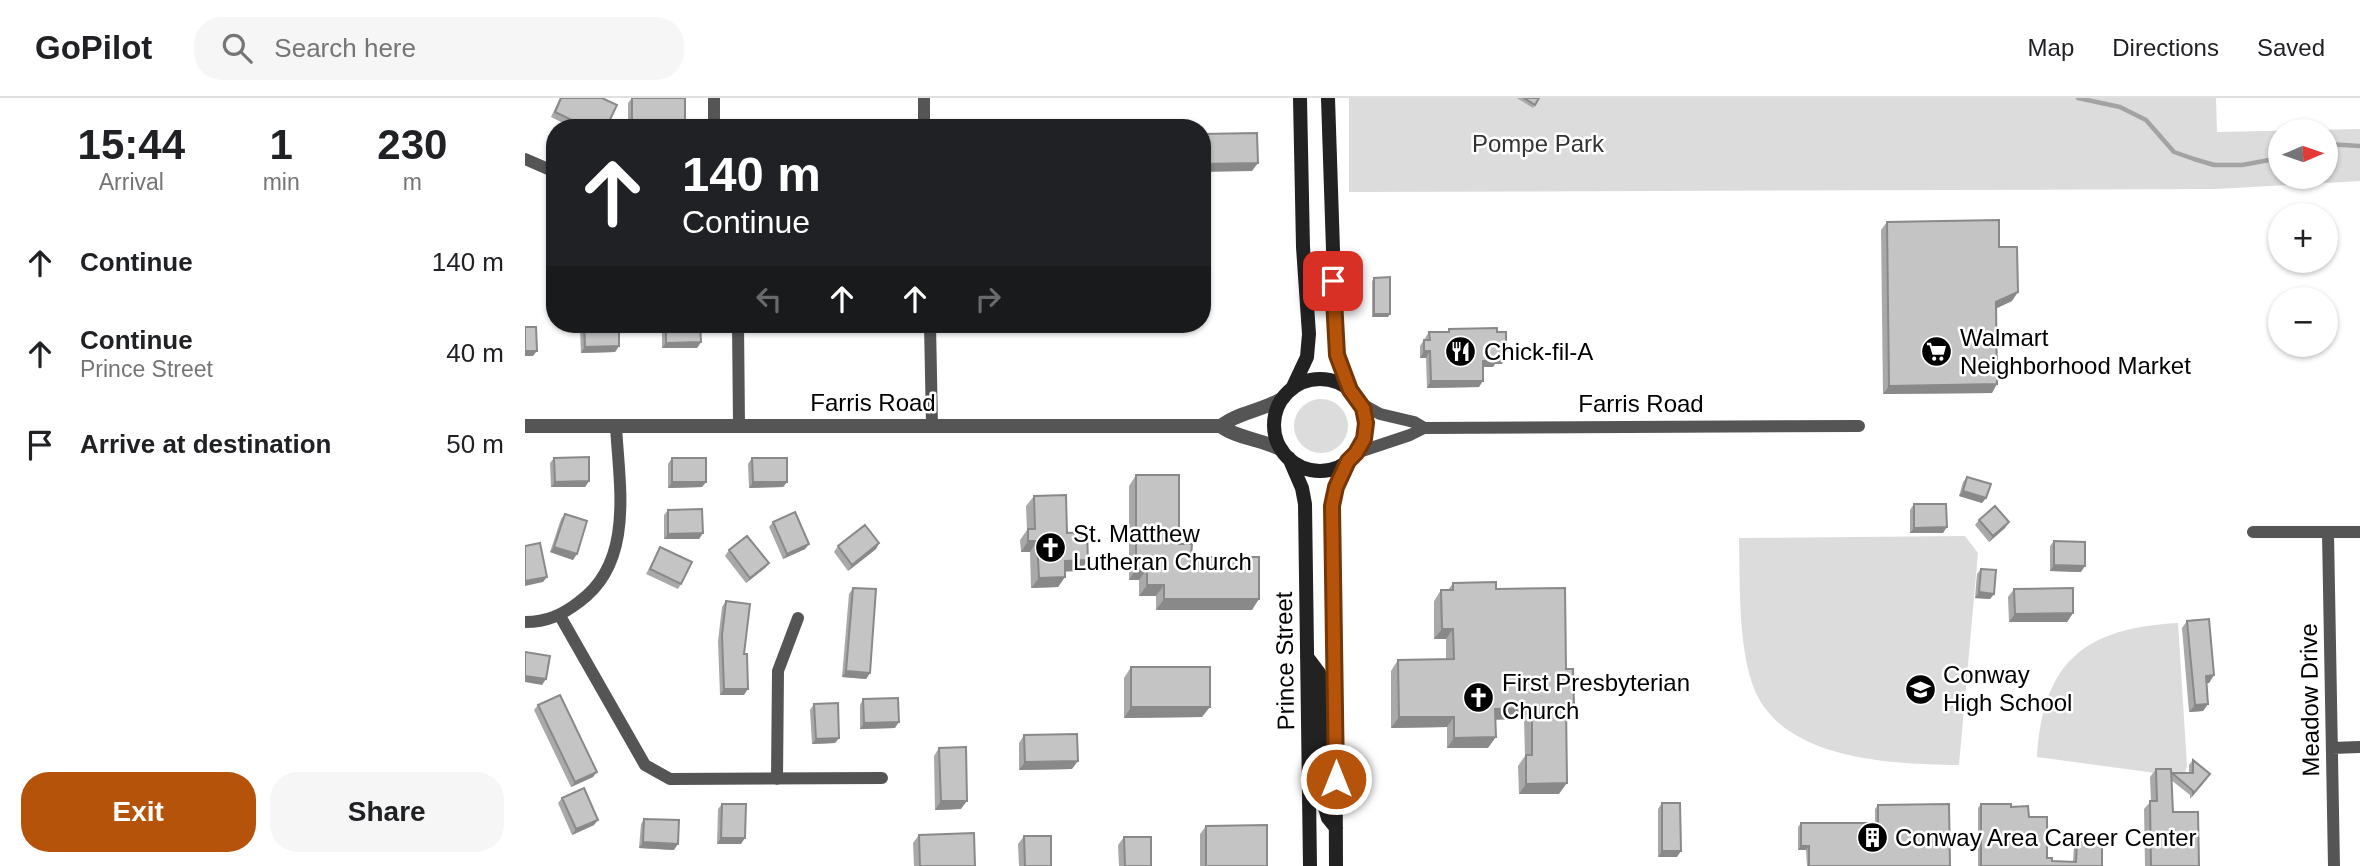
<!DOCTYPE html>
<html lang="en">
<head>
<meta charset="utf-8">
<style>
  body { margin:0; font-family:Arial,sans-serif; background:#f6f6f6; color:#202124; height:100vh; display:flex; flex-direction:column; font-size:26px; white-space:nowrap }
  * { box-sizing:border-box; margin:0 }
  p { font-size:23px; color:#757577 }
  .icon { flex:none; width:38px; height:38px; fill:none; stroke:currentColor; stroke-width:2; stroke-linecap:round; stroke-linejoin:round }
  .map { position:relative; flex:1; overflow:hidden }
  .side { display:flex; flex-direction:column; background:#fff; width:525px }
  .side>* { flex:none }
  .banner { position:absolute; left:21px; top:21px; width:665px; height:214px; border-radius:28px; box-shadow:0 2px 5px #0004; background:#202124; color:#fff; overflow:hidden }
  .needle { width:46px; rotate:88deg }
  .tools { position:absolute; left:1743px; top:21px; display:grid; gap:14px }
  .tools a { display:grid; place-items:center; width:70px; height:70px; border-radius:50%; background:#fff; box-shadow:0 2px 5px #0004; font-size:35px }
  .pin { position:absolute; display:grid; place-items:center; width:60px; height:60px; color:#fff; margin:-30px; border-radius:14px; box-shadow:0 4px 10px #0006 }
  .me { position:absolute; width:77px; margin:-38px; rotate:0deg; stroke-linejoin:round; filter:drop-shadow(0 0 5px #0008) }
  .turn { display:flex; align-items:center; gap:24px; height:147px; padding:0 21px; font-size:32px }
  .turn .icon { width:91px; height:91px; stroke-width:2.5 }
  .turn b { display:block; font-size:49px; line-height:60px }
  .lanes { display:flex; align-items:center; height:66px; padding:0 21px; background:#0003; justify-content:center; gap:35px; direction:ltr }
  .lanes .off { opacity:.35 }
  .eta { display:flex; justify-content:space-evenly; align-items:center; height:119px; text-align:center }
  .eta b { font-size:42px; font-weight:600; line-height:49px }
  .cta { display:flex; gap:14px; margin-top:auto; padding:14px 21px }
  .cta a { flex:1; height:80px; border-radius:28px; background:#b45309; color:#fff; font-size:28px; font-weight:600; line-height:80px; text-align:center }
  .cta a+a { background:#f6f6f6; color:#202124 }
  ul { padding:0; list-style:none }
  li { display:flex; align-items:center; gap:21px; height:91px; padding:0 21px }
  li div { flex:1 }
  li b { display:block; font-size:26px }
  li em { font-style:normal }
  header { display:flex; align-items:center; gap:42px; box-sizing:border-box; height:98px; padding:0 35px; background:#fff; border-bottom:2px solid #e0e0e0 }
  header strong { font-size:33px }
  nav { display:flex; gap:38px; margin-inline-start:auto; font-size:24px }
  .search { width:490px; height:63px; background:#f6f6f6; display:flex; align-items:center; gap:18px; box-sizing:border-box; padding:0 24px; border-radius:28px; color:#757577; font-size:26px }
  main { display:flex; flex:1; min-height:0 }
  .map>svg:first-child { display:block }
</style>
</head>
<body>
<header>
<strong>GoPilot</strong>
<div class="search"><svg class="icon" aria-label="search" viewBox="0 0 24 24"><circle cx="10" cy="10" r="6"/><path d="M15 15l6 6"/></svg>Search here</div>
<nav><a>Map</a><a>Directions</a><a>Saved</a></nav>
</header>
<main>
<section class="side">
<div class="eta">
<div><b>15:44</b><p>Arrival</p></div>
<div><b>1</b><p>min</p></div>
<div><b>230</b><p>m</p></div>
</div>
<ul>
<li><svg class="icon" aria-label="ahead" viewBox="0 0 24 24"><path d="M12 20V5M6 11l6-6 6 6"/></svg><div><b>Continue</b></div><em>140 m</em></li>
<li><svg class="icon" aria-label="ahead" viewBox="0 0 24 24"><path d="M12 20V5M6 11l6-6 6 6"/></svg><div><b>Continue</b><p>Prince Street</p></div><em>40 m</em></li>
<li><svg class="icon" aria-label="arrive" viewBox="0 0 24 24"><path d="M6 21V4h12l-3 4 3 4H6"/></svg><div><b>Arrive at destination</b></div><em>50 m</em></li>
</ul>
<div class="cta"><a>Exit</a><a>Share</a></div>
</section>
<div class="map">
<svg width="1835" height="768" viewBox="0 0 1835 768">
  <rect width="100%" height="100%" fill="#fff"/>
  <path fill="#dcdcdc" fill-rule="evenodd" d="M824,0H1691L1692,34L1835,31V83L1692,91L824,94ZM1755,33H1801V79H1755Z
    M769 328a27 27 0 1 1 54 0a27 27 0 1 1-54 0Z
    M1440,438L1453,455L1434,667C1366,666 1253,663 1227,585C1213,542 1215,485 1214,440Z
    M1653,525L1662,668L1660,675L1653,678L1512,659C1518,563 1560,530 1653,525Z"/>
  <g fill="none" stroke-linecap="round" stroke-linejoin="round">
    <path stroke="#a3a3a3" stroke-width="4.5" d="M1553,0L1595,9L1621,22L1649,54L1669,61L1689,67H1717L1755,60
      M1801,46L1835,48"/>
    <path stroke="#555" stroke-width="12" d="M189,0V30
      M399,0V30
      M0,61L30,74
      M213,226L214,327
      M405,226L407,328
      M835,305L855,316L889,324L899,330
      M831,355L885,337L899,330L1334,328
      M1728,434H1835
      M1803,435L1809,768
      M35,518L120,667L145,681L357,680
      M0,524C22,524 37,517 54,504C110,464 94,387 91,328
      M1807,650L1835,649
      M252,681L253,573L273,520"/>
    <path stroke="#555" stroke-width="14" d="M0,328H696C713,314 738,313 758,300
      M696,328C708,339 739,342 757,352"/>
    <path stroke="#222" stroke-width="14" d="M803,0L811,243L812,257L825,292
      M749 327a46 46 0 1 1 92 0a46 46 0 1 1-92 0Z
      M767,291L782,259L784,236L778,149L775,0
      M764,360L777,390L780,406L785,768
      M782,559L794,575L797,699L803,720L811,730
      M811,768L810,533L806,422L811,389L823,363"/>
  </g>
  <path fill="#a9a9a9" d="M35,0H77L81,30H48L26,19Z
    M107,0L160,30H103V5Z
    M992,0H1014L1008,10Z
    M1362,124L1487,203L1471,210L1467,295L1358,296L1356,132Z
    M849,180L863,219H847V183Z
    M59,226L94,248L90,254L56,255L55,231Z
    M137,226H175L176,244L172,250H137Z
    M924,231L977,266H970L968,269H958L954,289L902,290L901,260H895V248L904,234H922Z
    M29,360L64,383L60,389H26L25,365Z
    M147,360L181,384L177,389L143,390V366Z
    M227,360L262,384L258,389L224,390L223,366Z
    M611,377L654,446L666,459L727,512H631V498H614V482H604V388Z
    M1442,379L1461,400L1457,405L1434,398L1438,384Z
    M509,398L542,435L563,462L555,473H540V479L533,489L506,490L505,454H496L495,442L502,432L501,408Z
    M1389,406L1418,435H1385V412Z
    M143,412L178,435L174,441H139V417Z
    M40,416L48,462L25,454L36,421Z
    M1454,422L1480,430L1464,444L1450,427Z
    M248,424L284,446L280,451L258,461L244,429Z
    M1529,443L1556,474L1525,473V448Z
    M354,445L351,451L323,473L309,454L313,448Z
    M135,449L156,486L153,491L121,476L132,455Z
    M204,452L244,465L240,470L221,485L200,458Z
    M1456,471L1469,496L1465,501L1450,500L1452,476Z
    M928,485L971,491L1041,616L1034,696H994L993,668L1000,658L999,621H970L963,650H922V629L866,630V573L873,562L921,561V541H909V503L916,492H923Z
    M328,490L345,575L341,581L317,579L324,496Z
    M1489,491L1548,515L1542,524H1484L1483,499Z
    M201,503L219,556V597H195L193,543L197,509Z
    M1662,523L1689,577L1684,585H1681L1683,606L1678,613L1664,614L1657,530Z
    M606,569L677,619L599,620V580Z
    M338,601L370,630L335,631V607Z
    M289,606L314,640L310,645L287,646L285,612Z
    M13,607L68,679L46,689L9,612Z
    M499,637L547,671L494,672V645Z
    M414,650L436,711L410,712L409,658Z
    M1668,662L1682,681L1665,701V697L1646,682L1648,714L1674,768H1620L1619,711L1626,703L1625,679L1631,671L1647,675H1664V667Z
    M37,700L69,727L47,737L33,705Z
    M1137,705L1152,759H1133V711Z
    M197,706L216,746H192L193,711Z
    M1456,706L1486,709L1504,719L1522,760L1527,763H1548L1549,748L1552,744L1577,768H1453V710Z
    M1353,707L1425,768H1282L1281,752H1273V729L1276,725H1350V711Z
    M119,721L149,752L114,750L116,726Z
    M681,728L742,768H675V736Z
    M394,737L450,768H389L388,745Z
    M499,738L526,768H494L493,746Z
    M599,739L626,768H594L593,747Z"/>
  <path fill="#898989" d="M733,65L727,73L677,74V66Z
    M1493,194L1487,203L1466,213L1471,204Z
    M849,216H865L863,219H847Z
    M176,244L172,250H137L141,245Z
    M94,248L90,254L56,255L60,249Z
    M0,253H12L8,258H0Z
    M899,253H905L901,260H895Z
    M972,259H981L977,266H970L968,269H953L958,263Z
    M906,283H958L954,289L902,290Z
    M1472,286L1467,295L1358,296L1364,288Z
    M64,383L60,389H26L30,384Z
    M147,384H181L177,389L143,390Z
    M228,384H262L258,389L224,390Z
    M1438,393L1461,400L1457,405L1434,398Z
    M1484,424L1480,430L1464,444L1468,438Z
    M1422,429L1418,435H1385L1389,430Z
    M178,435L174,441H139L143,436Z
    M503,443H512L505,454H496Z
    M354,445L351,451L323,473L327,467Z
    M284,446L280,451L258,461L262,456Z
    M29,449L52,456L48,462L25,454Z
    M563,462L555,473L532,474L540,463Z
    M244,465L240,470L221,485L225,480Z
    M1529,467L1560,468L1556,474L1525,473Z
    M611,471H622L614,482H604Z
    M22,479L18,484L0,488V483Z
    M540,479L533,489L506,490L514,480Z
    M622,487H639L631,498H614Z
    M1454,494L1469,496L1465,501L1450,500Z
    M639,501H734L727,512H631Z
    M1548,515L1542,524H1484L1490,516Z
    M917,531H928L921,541H909Z
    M321,573L345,575L341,581L317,579Z
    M1689,577L1684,585L1675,586L1681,578Z
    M0,578L21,581L17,587L0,584Z
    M199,591H223L219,597H195Z
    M1049,605L1041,616H1033L1041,606Z
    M1683,606L1678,613L1664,614L1670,607Z
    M606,609H685L677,619L599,620Z
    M1007,610L999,621L963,622L970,611Z
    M874,619H929L922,629L866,630Z
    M374,624L370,630L335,631L339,625Z
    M971,639L963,650H922L929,640Z
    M314,640L310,645L287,646L291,641Z
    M553,663L547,671L494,672L500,664Z
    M72,674L68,679L46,689L50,684Z
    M1042,685L1034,696H994L1001,686Z
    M416,703H442L436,711L410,712Z
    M73,722L69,727L47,737L51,731Z
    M196,740H220L216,746H192Z
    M118,744L153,746L149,752L114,750Z
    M1276,748H1284L1281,752H1273Z
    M1137,753H1156L1152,759H1133Z"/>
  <path fill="#c4c4c4" stroke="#898989" stroke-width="2" d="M36,0H77L92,7L81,30H63L30,14Z
    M107,0H160V30H107Z
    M999,0H1014L1010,7Z
    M732,35L733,65L677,66V36Z
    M1474,122V149H1492L1493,194L1471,204L1472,286L1364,288L1362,124Z
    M865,179V216H849V180Z
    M59,226H94V248L60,249Z
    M141,226H175L176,244L141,245Z
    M0,229H11L12,253H0Z
    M972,230V234H981V259H972V263H958V283H906L905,253H899V242H905L904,234H924V231Z
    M64,359V383L30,384L29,360Z
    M147,360H181V384H147Z
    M227,360H262V384H228Z
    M611,377H654V446H667L666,459H734V501H639V487H622V471H611Z
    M1442,379L1466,386L1461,400L1438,393Z
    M541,397L542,435L562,434L563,462L540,463V479L514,480L512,443H503V431H510L509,398Z
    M1389,406H1421L1422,429L1389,430Z
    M1470,408L1484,424L1468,438L1454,422Z
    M177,411L178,435L143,436V412Z
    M270,414L284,446L262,456L248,424Z
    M40,416L62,423L52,456L29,449Z
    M340,427L354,445L327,467L313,448Z
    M222,438L244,465L225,480L204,452Z
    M1529,443L1560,444V468L1529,467Z
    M15,445L22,479L0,483V448Z
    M135,449L167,464L156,486L125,471Z
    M1456,471L1471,472L1469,496L1454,494Z
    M971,484V491L1040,490L1041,571H1048L1049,605L1041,606L1042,685L1001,686V657H1007V610L970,611L971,639L929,640V619H874L873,562L929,561L928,531H917L916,492H928V485Z
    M328,490L351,491L345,575L321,573Z
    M1548,490V515L1490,516L1489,491Z
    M201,503L225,506L219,556H222L223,591H199L197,537Z
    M1684,521L1689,577L1681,578L1683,606L1670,607L1662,523Z
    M0,554L25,558L21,581L0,578Z
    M606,569H685V609H606Z
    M35,597L72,674L50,684L13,607Z
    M373,600L374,624L339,625L338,601Z
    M313,605L314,640L291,641L289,606Z
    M552,636L553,663L500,664L499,637Z
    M441,649L442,703H416L414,650Z
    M1668,662L1685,676L1668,696V693L1647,675H1668Z
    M1631,671H1646L1648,714H1673L1674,768H1626L1625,703H1632Z
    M59,690L73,722L51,731L37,700Z
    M1137,705H1155L1156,753H1137Z
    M197,706H221L220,740H196Z
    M1424,706L1425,768H1284V748H1276V725H1353V707Z
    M1456,706H1486V709L1503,708L1504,719H1522V760H1527V763L1551,764L1552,744L1577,745V768H1456Z
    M119,721L154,722L153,746L118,744Z
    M742,727V768H681V728Z
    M449,735L450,768H395L394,737Z
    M499,738H526V768H500Z
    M599,739H626V768H600Z"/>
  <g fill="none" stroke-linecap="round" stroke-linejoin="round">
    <defs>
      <path id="route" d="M808,183L812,257L825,292L838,310L841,325L839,341L831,355L823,363L811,389L807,408L811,681"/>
    </defs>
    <use href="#route" stroke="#753606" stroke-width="18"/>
    <use href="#route" stroke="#b45309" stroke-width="12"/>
  </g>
  <defs>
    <symbol id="restaurant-disc" viewBox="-11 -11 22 22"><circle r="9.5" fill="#000" stroke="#fff"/><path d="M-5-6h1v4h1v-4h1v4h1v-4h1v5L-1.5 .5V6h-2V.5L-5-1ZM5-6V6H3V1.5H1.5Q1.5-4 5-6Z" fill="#fff"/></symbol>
    <symbol id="supermarket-disc" viewBox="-11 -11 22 22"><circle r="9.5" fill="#000" stroke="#fff"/><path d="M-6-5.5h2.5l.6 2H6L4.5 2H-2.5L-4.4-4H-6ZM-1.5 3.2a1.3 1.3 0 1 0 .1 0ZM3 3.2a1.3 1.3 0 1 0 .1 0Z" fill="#fff"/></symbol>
    <symbol id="church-disc" viewBox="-11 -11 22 22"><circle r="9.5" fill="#000" stroke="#fff"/><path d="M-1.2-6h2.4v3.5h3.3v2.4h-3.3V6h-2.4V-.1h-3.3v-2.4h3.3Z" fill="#fff"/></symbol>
    <symbol id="school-disc" viewBox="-11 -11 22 22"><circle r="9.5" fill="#000" stroke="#fff"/><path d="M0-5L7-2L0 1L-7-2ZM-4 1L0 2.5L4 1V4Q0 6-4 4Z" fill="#fff"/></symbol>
    <symbol id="building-disc" viewBox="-11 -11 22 22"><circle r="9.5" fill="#000" stroke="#fff"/><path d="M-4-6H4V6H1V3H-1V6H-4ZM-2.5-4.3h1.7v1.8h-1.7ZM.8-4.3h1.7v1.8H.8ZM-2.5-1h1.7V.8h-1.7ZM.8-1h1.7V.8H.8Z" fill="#fff"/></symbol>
  </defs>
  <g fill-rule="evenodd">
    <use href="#restaurant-disc" x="918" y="236" width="35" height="35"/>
    <use href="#supermarket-disc" x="1394" y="236" width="35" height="35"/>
    <use href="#church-disc" x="508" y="432" width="35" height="35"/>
    <use href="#school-disc" x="1378" y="574" width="35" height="35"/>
    <use href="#church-disc" x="936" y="582" width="35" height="35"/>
    <use href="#building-disc" x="1330" y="722" width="35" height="35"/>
  </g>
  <g text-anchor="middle" stroke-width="5" stroke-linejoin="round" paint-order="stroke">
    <g font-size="24" fill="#333" stroke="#fff">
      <text x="1013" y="54">Pompe Park</text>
    </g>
    <g font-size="24" fill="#000" stroke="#fff" text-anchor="start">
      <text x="1435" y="248">Walmart<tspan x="1435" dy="28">Neighborhood Market</tspan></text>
      <text x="959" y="262">Chick-fil-A</text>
      <text x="548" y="444">St. Matthew<tspan x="548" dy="28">Lutheran Church</tspan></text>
      <text x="1418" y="585">Conway<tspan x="1418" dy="28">High School</tspan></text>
      <text x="977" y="593">First Presbyterian<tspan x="977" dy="28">Church</tspan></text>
      <text x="1370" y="748">Conway Area Career Center</text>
    </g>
    <g font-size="24" fill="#000" stroke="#fff">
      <text x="348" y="313">Farris Road</text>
      <text x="1116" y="314">Farris Road</text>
      <text transform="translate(760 563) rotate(-91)" y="8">Prince Street</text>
      <text transform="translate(1785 602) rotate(-91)" y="8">Meadow Drive</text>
    </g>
  </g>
</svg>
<div class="tools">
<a><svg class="needle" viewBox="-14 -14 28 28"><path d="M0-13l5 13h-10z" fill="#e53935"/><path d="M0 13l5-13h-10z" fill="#757577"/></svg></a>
<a>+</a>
<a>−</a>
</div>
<div class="pin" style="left:808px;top:183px;background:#d93025"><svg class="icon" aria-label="arrive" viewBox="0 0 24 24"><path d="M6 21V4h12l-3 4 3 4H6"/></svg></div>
<svg class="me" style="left:811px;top:681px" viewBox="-20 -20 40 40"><circle r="17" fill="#b45309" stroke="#fff" stroke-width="3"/><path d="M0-11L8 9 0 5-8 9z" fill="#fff"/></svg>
<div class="banner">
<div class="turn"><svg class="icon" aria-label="ahead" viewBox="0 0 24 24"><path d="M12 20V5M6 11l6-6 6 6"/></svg><div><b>140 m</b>Continue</div></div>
<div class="lanes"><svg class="icon off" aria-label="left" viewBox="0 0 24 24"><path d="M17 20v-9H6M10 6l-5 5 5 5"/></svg><svg class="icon" aria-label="ahead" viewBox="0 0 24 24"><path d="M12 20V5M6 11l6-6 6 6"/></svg><svg class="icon" aria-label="ahead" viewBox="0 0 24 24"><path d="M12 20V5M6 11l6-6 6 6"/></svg><svg class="icon off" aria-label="right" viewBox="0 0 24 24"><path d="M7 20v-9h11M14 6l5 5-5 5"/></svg></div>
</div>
</div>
</main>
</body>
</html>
